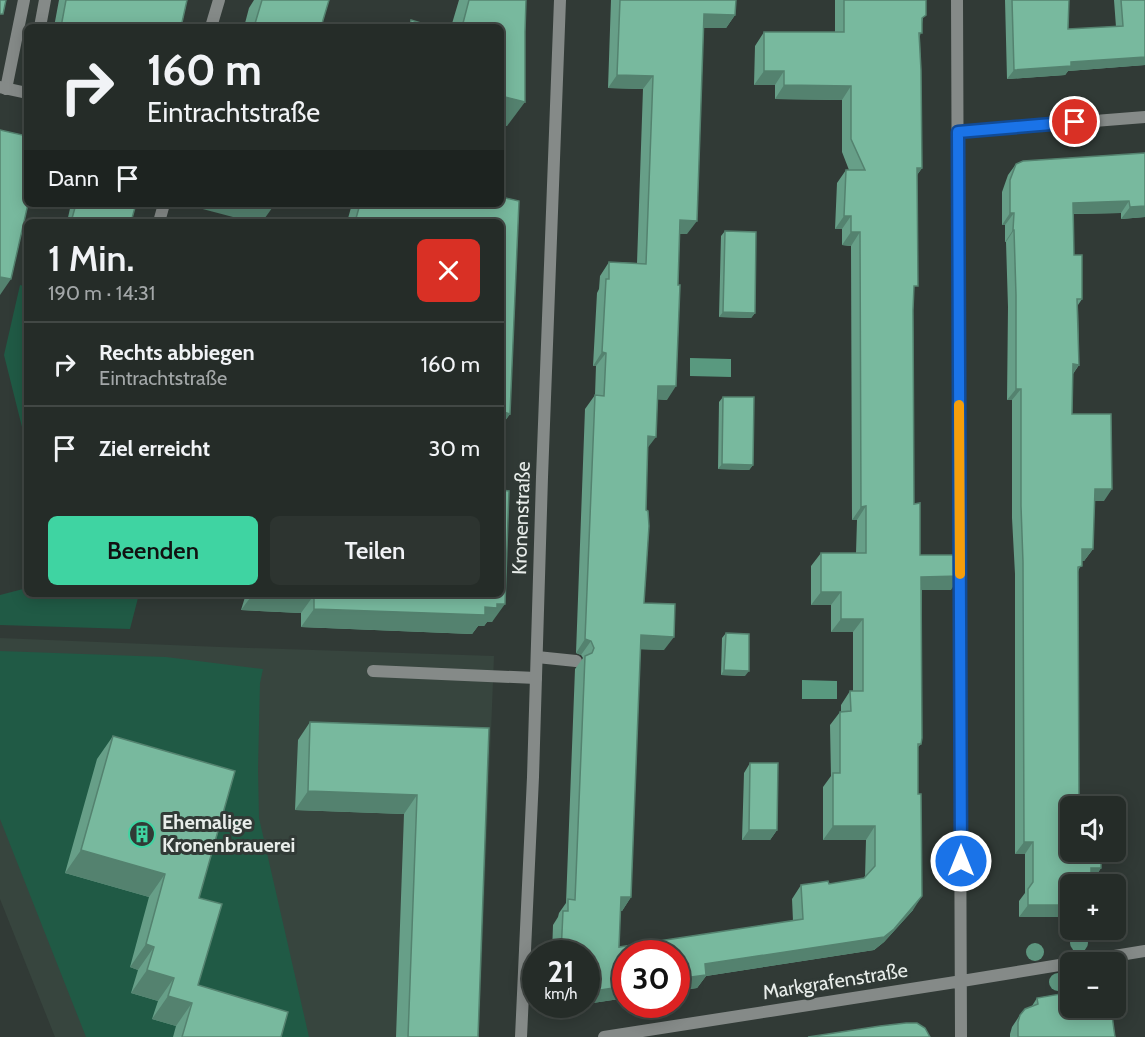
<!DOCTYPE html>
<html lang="de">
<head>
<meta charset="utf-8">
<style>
  body { margin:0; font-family:Cabin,sans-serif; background:#2d3430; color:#f1f3f6; height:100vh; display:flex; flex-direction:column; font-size:22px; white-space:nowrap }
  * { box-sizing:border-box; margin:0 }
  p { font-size:20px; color:#a3a7a8 }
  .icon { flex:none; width:33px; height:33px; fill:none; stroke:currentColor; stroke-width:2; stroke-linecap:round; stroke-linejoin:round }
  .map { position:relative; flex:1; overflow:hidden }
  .side { position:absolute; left:24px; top:219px; width:480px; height:378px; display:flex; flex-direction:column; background:#252c28; border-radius:9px; box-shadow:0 3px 15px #0003,0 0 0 2px #424845 }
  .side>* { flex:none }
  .guide { position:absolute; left:24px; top:24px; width:480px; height:183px; border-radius:9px; box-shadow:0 3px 15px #0003,0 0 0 2px #424845; background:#252c28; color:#f1f3f6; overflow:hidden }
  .controls { position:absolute; left:1060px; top:796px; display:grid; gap:12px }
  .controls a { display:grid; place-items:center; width:66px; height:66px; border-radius:9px; background:#252c28; box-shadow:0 3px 15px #0003,0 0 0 2px #424845; font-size:30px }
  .speed { position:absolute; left:522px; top:940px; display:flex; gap:12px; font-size:30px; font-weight:700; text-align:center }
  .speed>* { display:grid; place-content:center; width:78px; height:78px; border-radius:50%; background:#252c28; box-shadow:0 3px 15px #0003,0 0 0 2px #424845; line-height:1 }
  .speed small { font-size:15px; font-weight:400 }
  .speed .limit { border:9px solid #d22; background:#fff; color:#111 }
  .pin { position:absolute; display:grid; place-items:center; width:51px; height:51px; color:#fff; margin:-26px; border:3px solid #fff; border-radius:50%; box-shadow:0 2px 6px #0007 }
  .me { position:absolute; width:66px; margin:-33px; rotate:0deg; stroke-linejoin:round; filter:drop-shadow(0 0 4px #0008) }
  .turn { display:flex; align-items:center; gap:21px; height:126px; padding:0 24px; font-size:27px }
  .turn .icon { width:78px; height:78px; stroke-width:2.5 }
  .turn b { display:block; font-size:42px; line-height:51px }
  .then { display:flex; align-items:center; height:57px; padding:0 24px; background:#0003; gap:12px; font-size:22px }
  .round { display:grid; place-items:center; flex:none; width:63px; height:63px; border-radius:9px; background:#2d3430 }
  .head { display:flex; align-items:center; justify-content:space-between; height:102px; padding:0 24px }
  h1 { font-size:36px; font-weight:600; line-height:45px }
  .button { display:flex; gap:12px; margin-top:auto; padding:12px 24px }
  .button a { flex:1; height:69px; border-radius:9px; background:#3fd4a2; color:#111; font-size:24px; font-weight:600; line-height:69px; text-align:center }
  .button a+a { background:#2d3430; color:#f1f3f6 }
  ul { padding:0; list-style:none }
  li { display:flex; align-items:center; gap:18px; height:84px; padding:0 24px; border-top:2px solid #424845 }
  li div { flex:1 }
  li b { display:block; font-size:22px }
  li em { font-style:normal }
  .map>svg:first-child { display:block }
</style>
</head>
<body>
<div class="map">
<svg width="1145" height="1037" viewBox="0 0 1145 1037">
  <rect width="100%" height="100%" fill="#313a36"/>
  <path fill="#37453e" d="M0,638L220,647L494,656L479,1037H55L0,899Z"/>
  <path fill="#205a45" d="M20,285L27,287V447L4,355Z
    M27,588V594H139L130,629L0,625V595Z
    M0,651L166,657L263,669L260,683L258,769L259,818L309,1037H86L0,819Z"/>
  <path fill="#59997f" d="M690,358L731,359V377L690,376Z
    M802,680L837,681V699H802Z"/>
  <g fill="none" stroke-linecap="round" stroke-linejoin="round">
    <path stroke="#858a88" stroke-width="12" d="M40,27L45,0
      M6,89L24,0
      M537,657L576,661
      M373,671L536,678"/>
    <path stroke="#858a88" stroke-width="12" d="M957,0L961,1037
      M211,27L219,0
      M0,87L27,93
      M958,132L1145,117
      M159,222L164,204
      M521,1037L533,777L542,477L560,0
      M604,1037L962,981L1145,951"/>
  </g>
  <g fill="#5e9780">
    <circle cx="1079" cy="943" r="9"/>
    <circle cx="1035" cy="952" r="9"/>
    <circle cx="1058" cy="982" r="9"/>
  </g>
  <path fill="#679f88" d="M59,0H187L181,27H54Z
    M254,0H329L321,27H244L249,8Z
    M459,0H526L507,126L501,125V27H451Z
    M611,0H736L735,15L726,28H703L687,234H680L667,400L657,399L647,449L644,603L664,650L640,649L631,897L622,911H620L619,947L793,921L792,899L801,885L829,884L864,878L865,877L866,840H823V787L831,776L830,725L840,712H841V705L850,691H853V632H831V605H811V566L821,553H856L857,520H852L851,246L842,245V229H835L837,183L846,170H849L842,152V100L775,99V85H754L755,46L764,32H835V0H926L920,36L922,168L917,175L913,310L914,504L920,555L951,590H922L921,744L918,747L913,910L884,942L874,950L706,976L697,988L676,991V954H626V998L586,1004V954H552L553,925L558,917L559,913L566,903L575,669L583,658L581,655L576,653L585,409L595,395L596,366H593L597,293L599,289L600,276L609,262L637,263L643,89L608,88Z
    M1005,0H1069L1068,29L1116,27L1114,0H1145V65L1068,71L1065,75L1007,79Z
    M1145,153V217L1121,219V213L1073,214L1074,255L1082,299L1078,305L1079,365L1073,374L1072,414L1104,501H1094L1093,549L1084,561H1082L1078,572L1071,852L1101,868L1093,880L1019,917V901L1025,893V854H1015V574L1012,518V400H1007L1008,307L1006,242H1005V225H1002V192L1008,175L1016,164Z
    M71,204H136L131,222H67Z
    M352,204H501L510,414L501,426V222H347Z
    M725,231L755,313L751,318L719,317L721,236Z
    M723,397L753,465L749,470L718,469L719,402Z
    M246,594H501L492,622H487L484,626H478L472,634L301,627V613L241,610Z
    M726,633L745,676L721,675L722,638Z
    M310,722L489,728L478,1037H396L404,814L295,810L298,740Z
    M113,736L199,898L198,985L281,1037H173L176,1026L152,1019L158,1001L131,993L138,970L130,967L149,897L65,873L97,759Z
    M750,763L777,830L770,840H742L744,773Z
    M1037,998H1067L1115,1037H1010V1034L1012,1027L1020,1015L1032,1006Z"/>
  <path fill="#54826f" d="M704,14L735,15L726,28H694Z
    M1145,57V65L1068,71L1065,75L1007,79L1014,70L1071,62Z
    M764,71H784L775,85H754Z
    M617,75L653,76L643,89L608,88Z
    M784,85L851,86L842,100L775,99Z
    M501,96L525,102L507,126L501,125Z
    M917,168H922L912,182Z
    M1129,201L1121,213L1065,214L1073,203Z
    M197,204H275L262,222H252L195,207Z
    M1145,206V217L1121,219L1130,207Z
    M1010,213H1014L1005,225H1002Z
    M844,216H851L842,229H835Z
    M680,220L697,221L687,234H671Z
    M1013,230H1014L1006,242H1005Z
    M851,232H860L851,246L842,245Z
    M0,277L11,279L0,295Z
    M723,312L755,313L751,318L719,317Z
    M602,352L606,353L596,366H593Z
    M1073,364L1079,365L1071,376Z
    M658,386H676L667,400L648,399Z
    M1016,389H1021L1012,400H1007Z
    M501,411L510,414L501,426Z
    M648,436L656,437L646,450Z
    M722,464L753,465L749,470L718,469Z
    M1095,489H1112L1104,501H1086Z
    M866,506L857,520H852L861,507Z
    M1082,549H1093L1084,561H1074Z
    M960,576L951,590H912L921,577Z
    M821,592H841L831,605H811Z
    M253,594H303L314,595L301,613L241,610Z
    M497,604H505L492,622H487L484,626H478L472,634L301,627L314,609L485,607Z
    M841,619H863L853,632H831Z
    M641,635L674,637L664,650L631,649Z
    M585,639L591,641L581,655L576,653Z
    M724,670L749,671L745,676L721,675Z
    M308,791L417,795L404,814L295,810Z
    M833,826H875L866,840H823Z
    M749,830H777L770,840H742Z
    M1024,842H1033L1025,854H1015Z
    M81,850L165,874L149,897L65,873Z
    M1091,868H1101L1093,880H1083Z
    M922,896L913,910L884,942L874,950L706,976L697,988L676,991V979L705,964Z
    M621,897H631L622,911L611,910Z
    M1028,905H1071V917H1019Z
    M146,944L154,947L138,970L130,967Z
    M147,970L174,978L158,1001L131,993Z
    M626,986V998L586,1004V990Z
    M168,996L192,1003L176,1026L152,1019Z"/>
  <path fill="#78b99e" stroke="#54826f" stroke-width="1.5" d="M0,0H6L3,14H0Z
    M66,0H187L181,27H61Z
    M262,0H329L321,27H254Z
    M469,0H526L525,32V102L501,96V27H462Z
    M620,0H736L735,15L704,14L697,221L680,220L678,285H680L676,386H658L656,437L648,436L646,510L648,511L649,526L644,603L675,604L674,637L641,635L631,897H621L619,947L803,919L801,885L828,881L829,884L864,878L875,866V826H833V773H840V712L851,711L850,691H863V619H841V592H821V553H866V506L861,507L860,232H851V216H844L846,170H865L851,139V86L784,85V71H764V32H844V0H926V15L922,18V33H919L921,70L922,168H917L918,286H914L913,310L914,504L920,503V555H960V576L921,577L922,738L921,744H918V794H921L922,896L894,929L884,937L705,964L706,975L676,979V954H626V986L594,991L586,990V954H561L563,911H568V899L575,900L585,656L592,653L594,648L591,641L585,639L595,395L604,396L606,353L602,352L606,279H609V262L646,264L653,76L617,75Z
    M1012,0H1069L1068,29L1123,26L1121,0H1145V57L1071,62V66L1014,70Z
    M411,20L434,27H410Z
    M0,130L27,136V204H28L11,279L0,277Z
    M1145,153V206L1130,207L1129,201L1073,203L1074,255H1082V299H1077L1079,365L1073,364L1072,414H1111L1112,489H1095L1093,549H1082V566L1078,567L1079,807H1071V852H1101V868H1091V885H1071V905H1028V889L1033,882V842H1024L1023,562L1021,506V389H1016V295L1014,230H1013L1014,213H1010V180L1016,164L1023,161Z
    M501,197L519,201L510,414L501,411V222H355L360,204H501Z
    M76,204H136L131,222H71Z
    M725,231L756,232L755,313L723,312Z
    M723,397H754L753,465L722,464Z
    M501,490L509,491L505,604H497V608L485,607V615L314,609V595L303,594H501Z
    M726,633L749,634V671L724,670Z
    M310,722L489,728L478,1037H408L417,795L308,791Z
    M113,736L235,771L199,898L222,904L198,985L288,1012L281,1037H182L192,1003L168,996L174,978L147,970L154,947L146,944L165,874L81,850Z
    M750,763H778L777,830H749Z
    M1066,993L1067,998L1071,997V1008H1111L1115,1037H1018V1022L1020,1015L1025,1009L1038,1004L1037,998Z
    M906,1023H917L925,1028L930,1037H808L880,1026Z"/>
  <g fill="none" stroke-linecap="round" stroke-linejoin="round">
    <defs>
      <path id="route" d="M961,861L958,132L1075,122"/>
    </defs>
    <use href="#route" stroke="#114b97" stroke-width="15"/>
    <use href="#route" stroke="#1a73e8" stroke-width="10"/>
    <path stroke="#f59e0b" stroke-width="10" d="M959,405L960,574"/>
  </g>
  <defs>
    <symbol id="building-ring" viewBox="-11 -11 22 22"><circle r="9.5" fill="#313a36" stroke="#3fd4a2" stroke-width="1.5"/><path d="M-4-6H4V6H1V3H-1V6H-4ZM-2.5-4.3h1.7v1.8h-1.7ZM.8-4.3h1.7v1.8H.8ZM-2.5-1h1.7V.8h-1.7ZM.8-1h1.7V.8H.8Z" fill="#3fd4a2"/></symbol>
  </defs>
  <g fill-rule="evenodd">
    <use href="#building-ring" x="127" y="819" width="30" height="30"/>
  </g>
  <g text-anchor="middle" stroke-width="6" stroke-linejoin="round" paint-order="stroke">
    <g font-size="20" fill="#e8edea" stroke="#313a36">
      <text transform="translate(521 518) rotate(-88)" y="7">Kronenstraße</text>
      <text transform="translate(835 981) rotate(-9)" y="7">Markgrafenstraße</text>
    </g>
    <g font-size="20" font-weight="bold" fill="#e8edea" stroke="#313a36" text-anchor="start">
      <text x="162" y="829">Ehemalige<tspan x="162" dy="23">Kronenbrauerei</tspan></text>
    </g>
  </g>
</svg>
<div class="controls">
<a><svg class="icon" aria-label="sound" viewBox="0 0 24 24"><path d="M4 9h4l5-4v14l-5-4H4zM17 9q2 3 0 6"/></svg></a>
<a>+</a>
<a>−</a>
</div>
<div class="speed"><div>21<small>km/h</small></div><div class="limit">30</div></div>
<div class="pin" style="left:1075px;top:122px;background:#d93025"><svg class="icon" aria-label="arrive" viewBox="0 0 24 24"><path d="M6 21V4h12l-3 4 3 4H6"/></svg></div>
<svg class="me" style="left:961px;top:861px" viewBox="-20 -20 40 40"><circle r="17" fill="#1a73e8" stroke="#fff" stroke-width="3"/><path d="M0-11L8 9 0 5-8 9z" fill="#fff"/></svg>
<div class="guide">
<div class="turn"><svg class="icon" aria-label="right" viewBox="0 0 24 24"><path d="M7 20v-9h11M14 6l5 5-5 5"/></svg><div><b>160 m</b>Eintrachtstraße</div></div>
<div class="then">Dann<svg class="icon" aria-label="arrive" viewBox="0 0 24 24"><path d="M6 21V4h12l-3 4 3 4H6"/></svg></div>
</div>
<section class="side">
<div class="head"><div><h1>1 Min.</h1><p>190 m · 14:31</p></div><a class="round" style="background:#d93025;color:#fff"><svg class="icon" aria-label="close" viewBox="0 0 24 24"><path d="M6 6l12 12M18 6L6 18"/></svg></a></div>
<ul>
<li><svg class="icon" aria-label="right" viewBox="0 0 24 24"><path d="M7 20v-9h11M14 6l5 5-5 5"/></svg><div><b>Rechts abbiegen</b><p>Eintrachtstraße</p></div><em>160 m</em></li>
<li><svg class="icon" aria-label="arrive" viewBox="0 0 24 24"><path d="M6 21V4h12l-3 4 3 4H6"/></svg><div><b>Ziel erreicht</b></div><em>30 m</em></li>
</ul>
<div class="button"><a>Beenden</a><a>Teilen</a></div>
</section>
</div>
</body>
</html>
